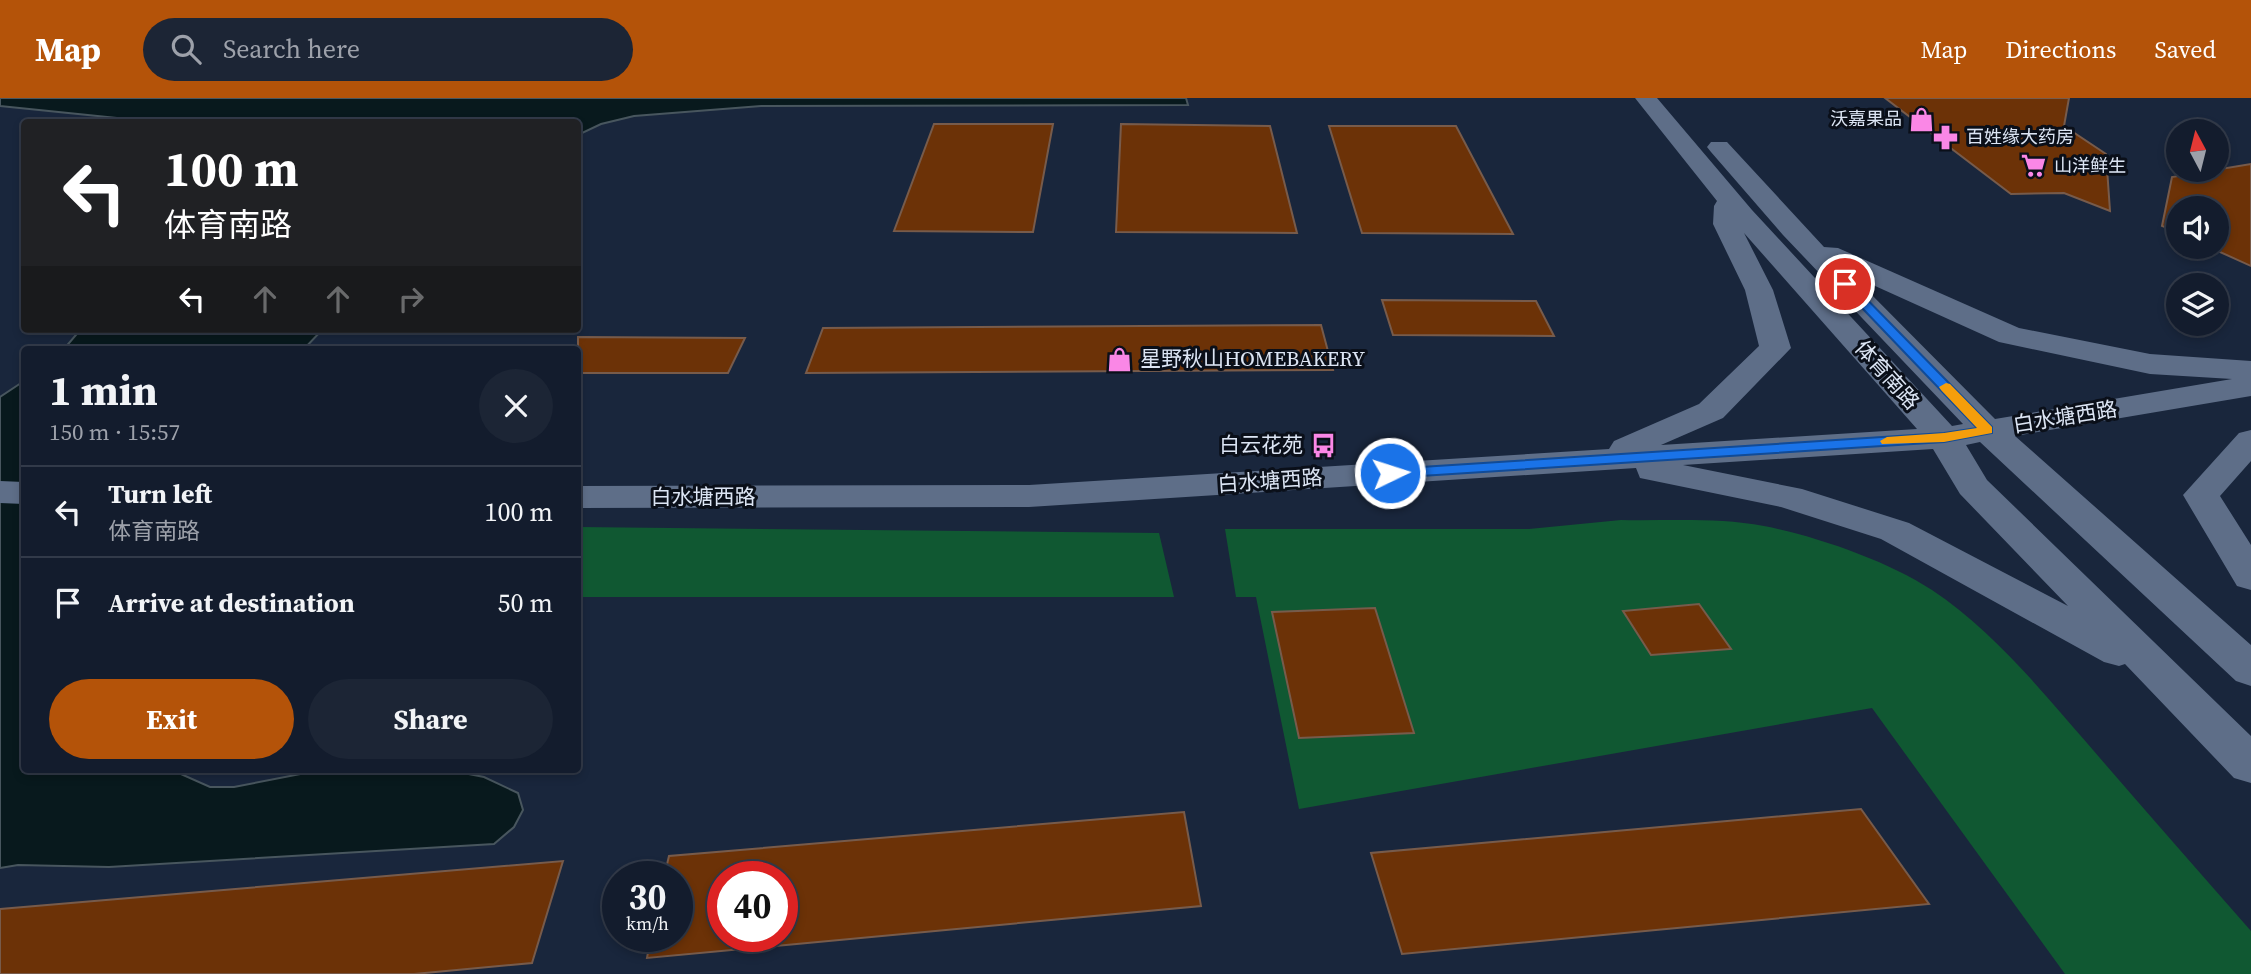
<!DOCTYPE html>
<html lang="en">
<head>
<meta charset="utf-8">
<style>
  body { margin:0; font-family:"Source Serif 4","Noto Sans SC",serif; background:#1c2535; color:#f1f3f6; height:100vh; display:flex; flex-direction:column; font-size:26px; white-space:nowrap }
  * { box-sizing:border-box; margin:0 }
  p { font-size:23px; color:#9da1aa }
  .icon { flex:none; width:38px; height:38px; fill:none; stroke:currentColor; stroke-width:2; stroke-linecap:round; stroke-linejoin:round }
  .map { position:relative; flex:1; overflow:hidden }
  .panel { position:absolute; left:21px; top:248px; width:560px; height:427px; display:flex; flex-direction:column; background:#131c2d; border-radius:7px; box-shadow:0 4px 10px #0003,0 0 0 2px #323a49 }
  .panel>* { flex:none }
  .hud { position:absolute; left:21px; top:21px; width:560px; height:214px; border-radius:7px; box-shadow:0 4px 10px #0003,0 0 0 2px #323a49; background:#202124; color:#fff; overflow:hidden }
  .needle { width:46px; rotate:353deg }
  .controls { position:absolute; left:2166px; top:21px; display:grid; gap:14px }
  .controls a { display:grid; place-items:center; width:63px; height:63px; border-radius:50%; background:#131c2d; box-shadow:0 4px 10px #0003,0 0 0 2px #323a49; font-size:35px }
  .speed { position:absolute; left:602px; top:763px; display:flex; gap:14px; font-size:35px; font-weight:700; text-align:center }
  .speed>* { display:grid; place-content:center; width:91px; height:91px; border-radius:50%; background:#131c2d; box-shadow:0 4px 10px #0003,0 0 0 2px #323a49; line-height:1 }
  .speed small { font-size:18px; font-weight:400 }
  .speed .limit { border:10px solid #d22; background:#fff; color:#111 }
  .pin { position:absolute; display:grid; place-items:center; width:60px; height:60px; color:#fff; margin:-30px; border:4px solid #fff; border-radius:50%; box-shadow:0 2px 7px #0007 }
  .me { position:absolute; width:77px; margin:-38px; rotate:86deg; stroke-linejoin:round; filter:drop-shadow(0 0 5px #0008) }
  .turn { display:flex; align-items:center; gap:24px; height:147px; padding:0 28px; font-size:32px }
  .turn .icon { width:91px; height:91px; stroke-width:2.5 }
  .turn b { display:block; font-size:49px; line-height:60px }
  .lanes { display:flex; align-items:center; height:66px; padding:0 28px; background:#0003; justify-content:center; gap:35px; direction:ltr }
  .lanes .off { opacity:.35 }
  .round { display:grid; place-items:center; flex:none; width:74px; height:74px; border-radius:37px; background:#1c2535 }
  .head { display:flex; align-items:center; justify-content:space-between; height:119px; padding:0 28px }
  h1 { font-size:42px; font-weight:700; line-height:52px }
  .action { display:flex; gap:14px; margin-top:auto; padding:14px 28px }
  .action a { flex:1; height:80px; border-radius:42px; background:#b45309; color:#fff; font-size:28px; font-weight:700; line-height:80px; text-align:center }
  .action a+a { background:#1c2535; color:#f1f3f6 }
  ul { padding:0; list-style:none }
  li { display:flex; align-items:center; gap:21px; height:91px; padding:0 28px; border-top:2px solid #323a49 }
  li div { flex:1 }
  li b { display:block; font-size:26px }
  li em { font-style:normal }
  header { display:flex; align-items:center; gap:42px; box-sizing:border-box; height:98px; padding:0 35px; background:#b45309; color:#fff }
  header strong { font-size:33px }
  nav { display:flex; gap:38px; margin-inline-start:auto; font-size:24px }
  .search { width:490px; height:63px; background:#1c2535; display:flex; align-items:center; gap:18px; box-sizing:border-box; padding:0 24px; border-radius:38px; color:#9da1aa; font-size:26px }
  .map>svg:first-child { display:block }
</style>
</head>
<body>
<header>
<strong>Map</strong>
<div class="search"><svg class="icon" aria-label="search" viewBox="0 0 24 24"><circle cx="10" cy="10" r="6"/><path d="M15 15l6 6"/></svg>Search here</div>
<nav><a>Map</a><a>Directions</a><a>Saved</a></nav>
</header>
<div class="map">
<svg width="2251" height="876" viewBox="0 0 2251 876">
  <rect width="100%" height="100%" fill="#19263c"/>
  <path fill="#105832" d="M1621,422C1668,423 1717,419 1764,428C1816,438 1888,463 1932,492C1992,532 2040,591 2087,645C2141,708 2196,770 2251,833V876H2065L1872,610L1299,711L1256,499H1236L1225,431H1529Z
    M578,429L1159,435L1174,499H578Z"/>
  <path fill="#08191d" stroke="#48565e" stroke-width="2" d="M0,0H1186L1188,7L761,8L634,18L601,26L578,37V24H156L0,8Z
    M81,231H323L303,252H63Z
    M24,283V672H172L210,689H234L321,672H448L484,679L518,695L523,712L514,729L494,746L109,769L18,767L0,770V299Z"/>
  <path fill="#6c3207" stroke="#775b4b" stroke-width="2" fill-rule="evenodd" d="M1885,0H2069L2064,28L2106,56L2110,113L2064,95L2011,96Z
    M934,26H1053L1033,134L894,133Z
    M1121,26L1270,28L1297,135L1116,134Z
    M1329,28H1456L1513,136L1362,135Z
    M2251,66V168L2209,149H2217V110H2179V135L2162,128L2172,79Z
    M1382,202L1536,203L1554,238L1393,237Z
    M1321,227L1333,272L806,275L823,230Z
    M578,239L745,240L728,275H578Z
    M1699,506L1731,551L1651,557L1623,513Z
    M1375,510L1414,635L1299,640L1272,514Z
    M1861,711L1929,806L1402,856L1371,755Z
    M1184,714L1201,808L647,860L651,838H677V779H664L669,758ZM723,779H782V838H723Z
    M563,763L532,865L414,876H0V811Z"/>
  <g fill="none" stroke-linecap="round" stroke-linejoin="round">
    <path fill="#5e6e88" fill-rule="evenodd" d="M1635,0H1657L1752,112L1952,328L1963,326L1783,137L1711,54L1707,49L1711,44H1727L1824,149L1838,150L2019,230L2150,256L2251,263V298L2015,338L2251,547V588L2236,583L1980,344L1966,347L1987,382L2251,638V685L2234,680L2125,566L2119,568L2104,564L1881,441L1781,409L1640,380L1636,370L1029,409L578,410V388L1029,387L1609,351L1614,343L1699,306L1759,248L1745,192L1713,126L1714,108L1717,103ZM1744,135L1917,331L1661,347L1723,320L1791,250L1773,192ZM1853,178L1999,244L2150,276L2232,281L1995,321ZM1933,351L1960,396L2068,508L1909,425L1802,391L1683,367Z
      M2251,332V363L2220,398L2251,447V492L2237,488L2183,397L2239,335Z
      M0,383L24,384V406L0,405Z"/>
  </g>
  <path fill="#1a73e8" stroke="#114b97" stroke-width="2" d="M1841,183H1849L1992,329V335L1944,344L1390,380L1383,375L1390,371L1944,335L1977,330L1841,188Z"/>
  <path fill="#f59e0b" d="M1946,285L1950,286L1992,329V335L1944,344L1882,346L1880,343L1887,339L1944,335L1977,330L1941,292L1939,289Z"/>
  <defs>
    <symbol id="shop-bare" viewBox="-9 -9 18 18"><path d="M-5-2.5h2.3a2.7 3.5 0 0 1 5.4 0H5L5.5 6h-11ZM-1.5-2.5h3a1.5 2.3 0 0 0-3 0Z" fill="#fa87e6" stroke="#0a0f19" stroke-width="2.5" paint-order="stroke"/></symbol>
    <symbol id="pharmacy-bare" viewBox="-9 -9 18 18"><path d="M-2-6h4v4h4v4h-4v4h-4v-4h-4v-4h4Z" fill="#fa87e6" stroke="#0a0f19" stroke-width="2.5" paint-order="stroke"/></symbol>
    <symbol id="supermarket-bare" viewBox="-9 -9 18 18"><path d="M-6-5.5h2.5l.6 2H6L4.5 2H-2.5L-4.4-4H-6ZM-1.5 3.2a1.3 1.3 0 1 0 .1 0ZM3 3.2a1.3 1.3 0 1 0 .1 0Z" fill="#fa87e6" stroke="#0a0f19" stroke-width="2.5" paint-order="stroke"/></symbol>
    <symbol id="bus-bare" viewBox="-9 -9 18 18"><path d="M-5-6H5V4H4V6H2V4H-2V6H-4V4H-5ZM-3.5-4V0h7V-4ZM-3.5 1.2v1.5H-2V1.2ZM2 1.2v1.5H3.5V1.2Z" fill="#fa87e6" stroke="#0a0f19" stroke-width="2.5" paint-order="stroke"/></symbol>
  </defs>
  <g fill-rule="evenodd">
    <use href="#shop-bare" x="1904" y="4" width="35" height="35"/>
    <use href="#pharmacy-bare" x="1928" y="22" width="35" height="35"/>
    <use href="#supermarket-bare" x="2016" y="50" width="35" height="35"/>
    <use href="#shop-bare" x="1102" y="244" width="35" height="35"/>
    <use href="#bus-bare" x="1306" y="330" width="35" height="35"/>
  </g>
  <g text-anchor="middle" stroke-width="6" stroke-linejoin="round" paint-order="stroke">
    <g font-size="18" fill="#dce5f4" stroke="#0a0f19" text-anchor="start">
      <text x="1902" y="27" text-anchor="end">沃嘉果品</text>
      <text x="1966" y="45">百姓缘大药房</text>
      <text x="2054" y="74">山洋鲜生</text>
    </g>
    <g font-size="21" fill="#dce5f4" stroke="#0a0f19" text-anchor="start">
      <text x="1140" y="268">星野秋山HOMEBAKERY</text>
      <text x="1303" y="354" text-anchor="end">白云花苑</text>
    </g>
    <g font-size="21" fill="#dce5f4" stroke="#0a0f19">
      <text transform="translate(1887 277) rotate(48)" y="7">体育南路</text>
      <text transform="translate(2065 319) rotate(-9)" y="7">白水塘西路</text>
      <text transform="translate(1270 383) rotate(-4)" y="7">白水塘西路</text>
      <text x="703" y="406">白水塘西路</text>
    </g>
  </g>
</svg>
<div class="controls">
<a><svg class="needle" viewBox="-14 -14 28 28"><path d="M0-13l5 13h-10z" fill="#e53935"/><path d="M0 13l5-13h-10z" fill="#9da1aa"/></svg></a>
<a><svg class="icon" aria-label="sound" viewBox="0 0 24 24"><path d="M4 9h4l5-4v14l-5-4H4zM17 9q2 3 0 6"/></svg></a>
<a><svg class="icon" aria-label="layers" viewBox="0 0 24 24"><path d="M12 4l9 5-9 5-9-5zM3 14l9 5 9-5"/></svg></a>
</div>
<div class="speed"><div>30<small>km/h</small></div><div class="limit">40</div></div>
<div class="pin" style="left:1845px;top:186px;background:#d93025"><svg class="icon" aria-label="arrive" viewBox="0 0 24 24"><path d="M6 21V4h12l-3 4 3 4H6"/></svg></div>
<svg class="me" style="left:1390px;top:375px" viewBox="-20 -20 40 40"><circle r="17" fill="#1a73e8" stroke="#fff" stroke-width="3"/><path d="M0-11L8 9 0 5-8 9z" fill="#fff"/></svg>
<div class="hud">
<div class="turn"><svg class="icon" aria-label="left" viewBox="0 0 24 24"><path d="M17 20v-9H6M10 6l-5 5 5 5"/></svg><div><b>100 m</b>体育南路</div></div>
<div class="lanes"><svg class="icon" aria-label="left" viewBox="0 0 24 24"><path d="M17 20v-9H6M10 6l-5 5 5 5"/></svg><svg class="icon off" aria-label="ahead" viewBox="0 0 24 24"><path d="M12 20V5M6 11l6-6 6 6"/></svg><svg class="icon off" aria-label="ahead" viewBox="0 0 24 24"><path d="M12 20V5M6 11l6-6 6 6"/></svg><svg class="icon off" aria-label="right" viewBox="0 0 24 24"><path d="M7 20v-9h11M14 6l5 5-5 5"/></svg></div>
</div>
<section class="panel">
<div class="head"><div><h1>1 min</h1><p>150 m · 15:57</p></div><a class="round"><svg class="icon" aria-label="close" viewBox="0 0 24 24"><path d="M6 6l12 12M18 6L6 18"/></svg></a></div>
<ul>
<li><svg class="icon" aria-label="left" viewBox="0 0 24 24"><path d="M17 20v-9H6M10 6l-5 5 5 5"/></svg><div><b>Turn left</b><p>体育南路</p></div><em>100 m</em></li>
<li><svg class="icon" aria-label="arrive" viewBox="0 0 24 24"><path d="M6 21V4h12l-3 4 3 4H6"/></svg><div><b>Arrive at destination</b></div><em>50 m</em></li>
</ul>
<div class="action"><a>Exit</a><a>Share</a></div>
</section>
</div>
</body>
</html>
